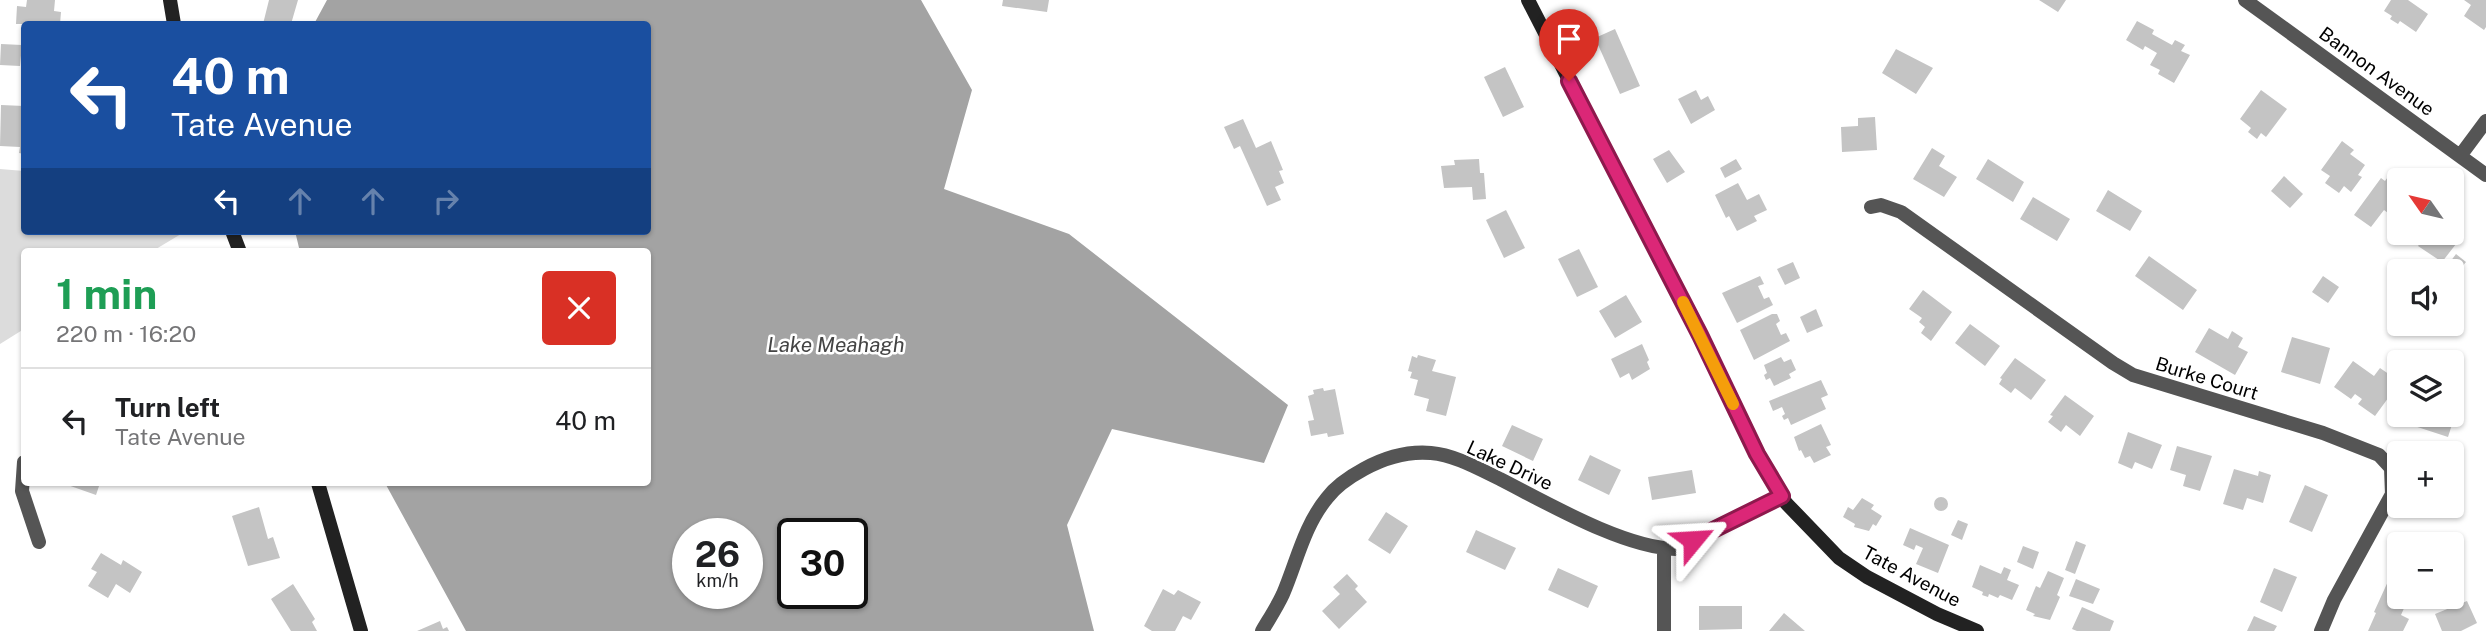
<!DOCTYPE html>
<html lang="en">
<head>
<meta charset="utf-8">
<style>
  body { margin:0; font-family:"Public Sans",sans-serif; background:#f6f6f6; color:#202124; height:100vh; display:flex; flex-direction:column; font-size:26px; white-space:nowrap }
  * { box-sizing:border-box; margin:0 }
  p { font-size:23px; color:#757577 }
  .icon { flex:none; width:38px; height:38px; fill:none; stroke:currentColor; stroke-width:2; stroke-linecap:round; stroke-linejoin:round }
  .map { position:relative; flex:1; overflow:hidden }
  .sheet { position:absolute; left:21px; top:248px; width:630px; height:238px; display:flex; flex-direction:column; background:#fff; border-radius:7px; box-shadow:0 2px 5px #0004 }
  .sheet>* { flex:none }
  .top-card { position:absolute; left:21px; top:21px; width:630px; height:214px; border-radius:7px; box-shadow:0 2px 5px #0004; background:#1a4fa0; color:#fff; overflow:hidden }
  .needle { width:46px; rotate:304deg }
  .tools { position:absolute; left:2387px; top:168px; display:grid; gap:14px }
  .tools a { display:grid; place-items:center; width:77px; height:77px; border-radius:7px; background:#fff; box-shadow:0 2px 5px #0004; font-size:35px }
  .speed { position:absolute; left:672px; top:518px; display:flex; gap:14px; font-size:35px; font-weight:700; text-align:center }
  .speed>* { display:grid; place-content:center; width:91px; height:91px; border-radius:50%; background:#fff; box-shadow:0 2px 5px #0004; line-height:1 }
  .speed small { font-size:18px; font-weight:400 }
  .speed .limit { border:4px solid #111; border-radius:10px; background:#fff; color:#111 }
  .pin { position:absolute; display:grid; place-items:center; width:60px; height:60px; color:#fff; margin:-72px -30px; border-radius:50% 50% 50% 0; rotate:-45deg; box-shadow:0 0 7px #0007 }
  .pin .icon { rotate:45deg }
  .me { position:absolute; width:77px; margin:-38px; rotate:63deg; stroke-linejoin:round; filter:drop-shadow(0 0 5px #0008) }
  .turn { display:flex; align-items:center; gap:24px; height:147px; padding:0 35px; font-size:32px }
  .turn .icon { width:91px; height:91px; stroke-width:2.5 }
  .turn b { display:block; font-size:49px; line-height:60px }
  .lanes { display:flex; align-items:center; height:66px; padding:0 35px; background:#0003; justify-content:center; gap:35px; direction:ltr }
  .lanes .off { opacity:.35 }
  .round { display:grid; place-items:center; flex:none; width:74px; height:74px; border-radius:7px; background:#f6f6f6 }
  .head { display:flex; align-items:center; justify-content:space-between; height:119px; padding:0 35px }
  h1 { font-size:42px; font-weight:700; line-height:52px; color:#1e9e55 }
  ul { padding:0; list-style:none }
  li { display:flex; align-items:center; gap:21px; height:105px; padding:0 35px; border-top:2px solid #e0e0e0 }
  li div { flex:1 }
  li b { display:block; font-size:26px }
  li em { font-style:normal }
  .map>svg:first-child { display:block }
</style>
</head>
<body>
<div class="map">
<svg width="2486" height="631" viewBox="0 0 2486 631">
  <rect width="100%" height="100%" fill="#fff"/>
  <path fill="#dcdcdc" d="M0,169L24,171V231H186L151,252H24V329L0,344Z"/>
  <path fill="#a3a3a3" fill-rule="evenodd" d="M327,0H921L972,90L944,189L1069,234L1288,405L1264,463L1112,429L1067,525L1094,631H466L385,483H648V252H300L295,231H648V24H314ZM688,534H747V593H688ZM793,534H852V593H793Z"/>
  <path fill="#c4c4c4" d="M27,0H55L54,11L61,12L60,24H16L17,6L26,7Z
    M269,0H298L291,24H263Z
    M1003,0H1049L1047,12L1002,6Z
    M2039,0H2066L2058,12Z
    M2391,0H2408L2428,14L2416,32L2400,21L2398,24L2390,19L2392,16L2384,11Z
    M2464,0H2486V27L2484,30L2464,16L2471,5Z
    M2137,21L2154,30L2152,34L2172,45L2175,40L2185,45L2181,51L2190,55L2174,83L2158,74L2160,70L2150,65L2157,53L2145,46L2143,50L2126,40Z
    M1615,29L1640,86L1620,94L1595,38Z
    M1,44L22,45L20,66L0,65Z
    M1896,49L1933,68L1916,94L1882,73Z
    M1505,67L1524,107L1503,117L1484,77Z
    M1696,90L1701,100L1708,96L1715,110L1691,124L1678,99Z
    M2261,90L2287,109L2266,137L2261,133L2257,139L2248,132L2251,128L2240,119Z
    M1,105L24,106V154L19,153L20,147L0,146Z
    M1875,117L1877,150L1842,152L1841,127L1858,126V118Z
    M1243,119L1256,148L1271,141L1283,170L1279,171L1284,183L1275,187L1281,200L1267,206L1240,146L1234,149L1224,127Z
    M2342,141L2354,150L2350,154L2365,165L2358,175L2362,177L2351,192L2344,186L2339,193L2325,183L2330,176L2321,170Z
    M1932,148L1945,156L1939,166L1957,177L1944,197L1913,179Z
    M1669,150L1685,172L1667,183L1653,159Z
    M1479,159L1480,173H1484L1486,199L1473,200L1472,187L1444,188L1441,166L1455,165L1454,160Z
    M1736,159L1742,169L1725,178L1720,168Z
    M1988,159L2024,182L2013,202L1976,179Z
    M2390,174L2399,180V214L2396,219L2384,210L2371,227L2354,215L2381,178L2385,181Z
    M2284,176L2303,194L2290,208L2271,191Z
    M1738,183L1747,200L1759,194L1767,210L1754,216L1757,221L1737,231L1729,216L1726,218L1715,195Z
    M2108,190L2142,211L2130,231L2096,211Z
    M2033,197L2070,219L2057,241L2020,219Z
    M1506,210L1525,248L1504,258L1486,220Z
    M2416,233H2452L2448,237L2456,244L2442,262L2418,246L2423,239Z
    M1579,249L1598,287L1577,297L1558,259Z
    M2456,254L2466,262L2456,274L2447,266Z
    M2149,256L2197,290L2183,310L2135,276Z
    M1793,262L1800,278L1785,285L1777,269Z
    M1760,276L1764,284L1758,286L1764,299L1769,297L1773,305L1737,323L1722,293Z
    M2323,276L2339,287L2328,303L2312,292Z
    M1923,290L1952,312L1931,341L1921,333L1925,327L1919,322L1922,318L1909,309Z
    M1626,295L1642,322L1615,338L1599,311Z
    M1816,309L1823,326L1807,333L1800,317Z
    M1772,314H1777L1780,321L1776,324L1781,335L1786,333L1790,341L1754,360L1740,330Z
    M1970,324L2000,346L1985,366L1955,343Z
    M2209,328L2228,339L2232,331L2243,338L2238,347L2248,352L2235,375L2195,352Z
    M2292,337L2330,348L2320,384L2281,372Z
    M1642,344L1649,360L1647,362L1650,369L1632,380L1629,373L1620,378L1611,359Z
    M1418,355L1436,360L1432,371L1456,377L1446,416L1426,411L1429,399L1414,395L1418,380L1410,378L1412,372L1408,371L1412,356L1417,358Z
    M1781,357L1784,362L1791,359L1796,370L1789,374L1791,378L1774,386L1770,378L1766,380L1764,375L1767,373L1764,365Z
    M2015,358L2046,380L2031,400L2015,388L2011,393L1999,384L2002,379L2000,378Z
    M2353,361L2374,376L2380,368L2393,377L2387,385L2394,390L2375,416L2358,404L2362,399L2355,394L2351,399L2334,387Z
    M1821,380L1828,395L1821,398L1826,409L1791,425L1788,418L1784,420L1782,416L1785,414L1782,407L1773,411L1769,401Z
    M1323,388L1324,391L1335,389L1344,434L1328,437L1327,433L1311,436L1308,421L1314,420L1308,396L1314,394L1313,390Z
    M2065,395L2094,416L2080,436L2066,425L2061,432L2048,422L2053,416L2050,415Z
    M2452,414L2455,415L2448,437L2399,421L2401,415Z
    M1821,424L1831,445L1826,447L1831,455L1814,463L1810,456L1805,458L1801,450L1799,451L1794,437Z
    M1512,425L1543,439L1533,461L1502,446Z
    M2128,432L2162,445L2152,469L2135,462L2132,469L2118,463Z
    M2177,446L2212,456L2200,491L2183,486L2186,475L2170,470Z
    M1590,455L1621,470L1609,495L1578,480Z
    M2234,469L2258,476L2259,471L2271,475L2263,503L2247,498L2243,510L2223,504Z
    M1692,470L1696,493L1652,500L1648,477Z
    M62,483H100L96,495Z
    M2305,485L2328,495L2312,532L2289,522Z
    M1934 504a7 7 0 1 1 14 0a7 7 0 1 1-14 0Z
    M1862,498L1874,505L1871,509L1882,516L1876,526L1873,524L1869,531L1854,527L1855,524L1843,517L1848,507L1853,510Z
    M259,507L268,539L273,537L280,558L248,566L232,516Z
    M1386,512L1408,526L1390,554L1368,540Z
    M1958,520L1968,524L1962,540L1951,535Z
    M1910,528L1949,545L1938,573L1916,564L1923,548L1916,545L1914,550L1903,545Z
    M1476,530L1516,548L1505,570L1466,552Z
    M2076,541L2086,545L2075,574L2065,570Z
    M2023,546L2039,552L2033,569L2017,562Z
    M101,553L121,565L123,560L142,572L130,593L116,584L108,598L88,586L97,572L91,569Z
    M1980,565L2001,574L2004,567L2011,570L2007,580L2019,585L2012,600L2000,595L1998,598L1989,594L1988,597L1982,595L1983,592L1972,587Z
    M1558,568L1598,586L1588,608L1548,590Z
    M2274,568L2297,577L2282,612L2260,602Z
    M2048,571L2064,578L2057,595L2060,597L2050,620L2033,616L2035,614L2026,610L2036,586L2040,588Z
    M1347,574L1358,586L1355,589L1367,602L1339,629L1322,611L1340,594L1333,587Z
    M2390,577L2399,581V597H2409L2401,615L2409,619L2403,631H2368L2376,613L2374,612Z
    M2076,579L2100,589L2093,604L2069,596Z
    M293,584L315,619L312,622L317,631H291L271,599Z
    M1163,589L1174,595L1178,590L1201,602L1191,620L1183,616L1175,631H1152L1144,626Z
    M2467,601L2477,623L2461,631H2442L2435,614Z
    M1699,606H1742V629L1699,630Z
    M2082,607L2114,621L2110,631H2077L2072,629Z
    M1784,613L1805,631H1769Z
    M2254,616L2277,626L2274,631H2247Z
    M440,621L443,629L447,627L449,631H417Z"/>
  <g fill="none" stroke-linecap="round" stroke-linejoin="round">
    <path stroke="#555" stroke-width="14" d="M2245,0L2486,175
      M2460,156L2486,121
      M1871,207L1881,205L1901,212L2113,363L2133,375L2323,433L2379,455L2391,468L2392,494L2334,600L2321,631
      M24,462L22,491L39,542
      M1262,631C1269,619 1277,607 1283,594C1297,561 1304,526 1327,498C1336,486 1351,476 1364,469C1384,458 1408,451 1431,453C1455,455 1479,469 1500,479C1547,503 1624,548 1676,549L1782,496
      M1664,631V549"/>
    <path stroke="#222" stroke-width="14" d="M170,0L174,24
      M1528,0L1700,335L1757,454L1786,503L1839,558L1867,577L1937,614L1977,631
      M232,231L240,252
      M318,483L361,631"/>
  </g>
  <g fill="none" stroke-linecap="round" stroke-linejoin="round">
    <defs>
      <path id="route" d="M1569,81L1700,335L1757,454L1782,496L1693,540"/>
    </defs>
    <use href="#route" stroke="#8e194d" stroke-width="18"/>
    <use href="#route" stroke="#db2777" stroke-width="12"/>
    <path stroke="#f59e0b" stroke-width="12" d="M1683,302L1733,404"/>
  </g>
  <g text-anchor="middle" stroke-width="5" stroke-linejoin="round" paint-order="stroke">
    <g font-size="19" fill="#000" stroke="#fff">
      <text transform="translate(2377 71) rotate(36)" y="7">Bannon Avenue</text>
      <text transform="translate(2207 378) rotate(17)" y="7">Burke Court</text>
      <text transform="translate(1510 465) rotate(25)" y="7">Lake Drive</text>
      <text transform="translate(1912 576) rotate(28)" y="7">Tate Avenue</text>
    </g>
    <g font-size="21" font-style="italic" fill="#444" stroke="#fff">
      <text x="836" y="352">Lake Meahagh</text>
    </g>
  </g>
</svg>
<div class="tools">
<a><svg class="needle" viewBox="-14 -14 28 28"><path d="M0-13l5 13h-10z" fill="#e53935"/><path d="M0 13l5-13h-10z" fill="#757577"/></svg></a>
<a><svg class="icon" aria-label="sound" viewBox="0 0 24 24"><path d="M4 9h4l5-4v14l-5-4H4zM17 9q2 3 0 6"/></svg></a>
<a><svg class="icon" aria-label="layers" viewBox="0 0 24 24"><path d="M12 4l9 5-9 5-9-5zM3 14l9 5 9-5"/></svg></a>
<a>+</a>
<a>−</a>
</div>
<div class="speed"><div>26<small>km/h</small></div><div class="limit">30</div></div>
<div class="pin" style="left:1569px;top:81px;background:#d93025"><svg class="icon" aria-label="arrive" viewBox="0 0 24 24"><path d="M6 21V4h12l-3 4 3 4H6"/></svg></div>
<svg class="me" style="left:1693px;top:540px" viewBox="-20 -20 40 40"><path d="M0-17L14 15 0 8-14 15z" fill="#db2777" stroke="#fff" stroke-width="4"/></svg>
<div class="top-card">
<div class="turn"><svg class="icon" aria-label="left" viewBox="0 0 24 24"><path d="M17 20v-9H6M10 6l-5 5 5 5"/></svg><div><b>40 m</b>Tate Avenue</div></div>
<div class="lanes"><svg class="icon" aria-label="left" viewBox="0 0 24 24"><path d="M17 20v-9H6M10 6l-5 5 5 5"/></svg><svg class="icon off" aria-label="ahead" viewBox="0 0 24 24"><path d="M12 20V5M6 11l6-6 6 6"/></svg><svg class="icon off" aria-label="ahead" viewBox="0 0 24 24"><path d="M12 20V5M6 11l6-6 6 6"/></svg><svg class="icon off" aria-label="right" viewBox="0 0 24 24"><path d="M7 20v-9h11M14 6l5 5-5 5"/></svg></div>
</div>
<section class="sheet">
<div class="head"><div><h1>1 min</h1><p>220 m · 16:20</p></div><a class="round" style="background:#d93025;color:#fff"><svg class="icon" aria-label="close" viewBox="0 0 24 24"><path d="M6 6l12 12M18 6L6 18"/></svg></a></div>
<ul>
<li><svg class="icon" aria-label="left" viewBox="0 0 24 24"><path d="M17 20v-9H6M10 6l-5 5 5 5"/></svg><div><b>Turn left</b><p>Tate Avenue</p></div><em>40 m</em></li>
</ul>
</section>
</div>
</body>
</html>
